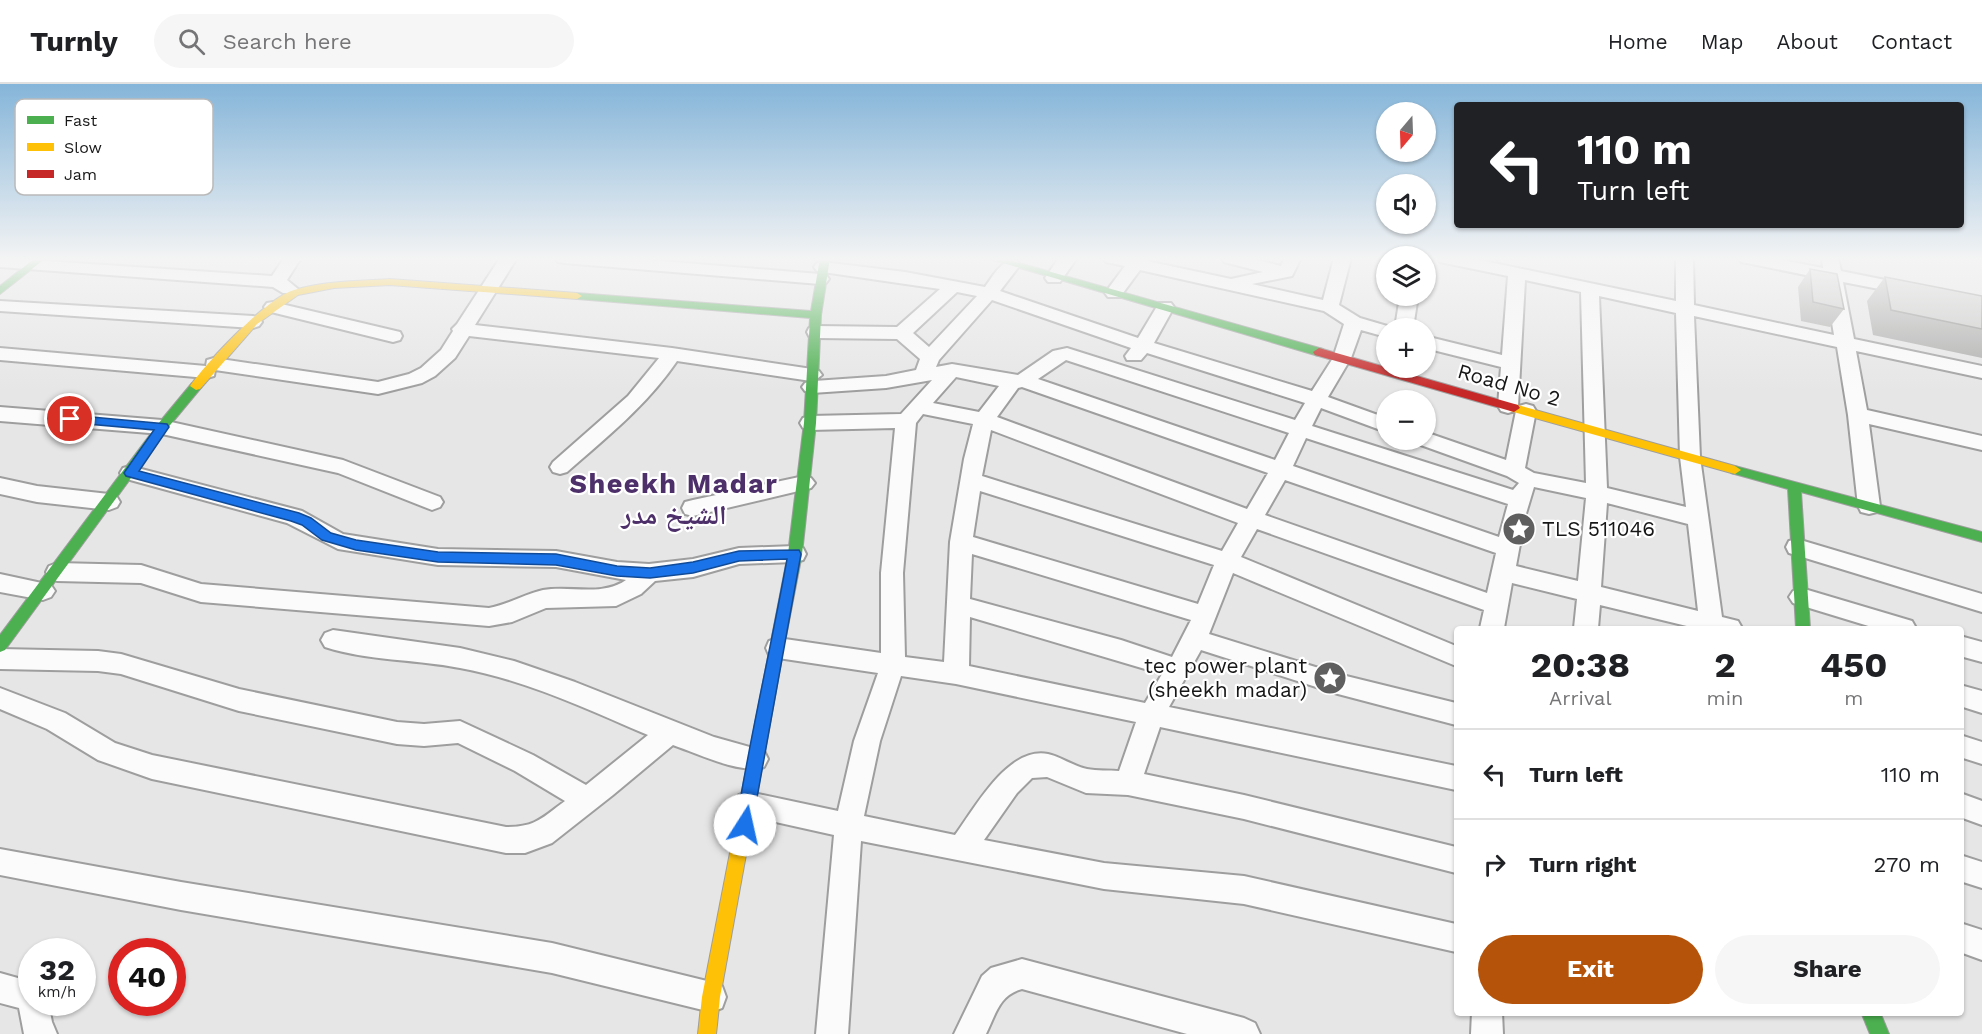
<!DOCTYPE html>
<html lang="en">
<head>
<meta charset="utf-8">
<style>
  body { margin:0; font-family:"Work Sans","Noto Naskh Arabic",sans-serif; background:#f6f6f6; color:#202124; height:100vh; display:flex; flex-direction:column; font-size:22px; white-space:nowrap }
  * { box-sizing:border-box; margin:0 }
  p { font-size:20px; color:#757577 }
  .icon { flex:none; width:33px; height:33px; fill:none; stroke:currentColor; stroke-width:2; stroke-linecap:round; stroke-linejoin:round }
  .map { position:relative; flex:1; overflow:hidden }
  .panel { position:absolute; left:1454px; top:542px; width:510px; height:390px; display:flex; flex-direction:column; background:#fff; border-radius:6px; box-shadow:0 2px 4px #0004 }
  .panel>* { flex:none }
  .hud { position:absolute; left:1454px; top:18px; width:510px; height:126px; border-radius:6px; box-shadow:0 2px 4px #0004; background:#202124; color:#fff; overflow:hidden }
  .needle { width:39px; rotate:199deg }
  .controls { position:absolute; left:1376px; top:18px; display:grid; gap:12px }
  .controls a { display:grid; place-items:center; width:60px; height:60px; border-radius:50%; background:#fff; box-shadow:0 2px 4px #0004; font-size:30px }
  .speed { position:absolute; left:18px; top:854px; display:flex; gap:12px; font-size:30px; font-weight:700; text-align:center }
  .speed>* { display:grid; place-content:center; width:78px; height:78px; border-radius:50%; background:#fff; box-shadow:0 2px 4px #0004; line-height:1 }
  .speed small { font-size:15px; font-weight:400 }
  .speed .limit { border:9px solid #d22; background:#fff; color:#111 }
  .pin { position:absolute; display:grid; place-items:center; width:51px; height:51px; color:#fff; margin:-26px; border:3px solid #fff; border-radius:50%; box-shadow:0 2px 6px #0007 }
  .me { position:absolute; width:66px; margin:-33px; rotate:10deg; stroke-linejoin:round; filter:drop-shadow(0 0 4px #0008) }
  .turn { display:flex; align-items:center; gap:21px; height:126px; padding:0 24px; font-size:27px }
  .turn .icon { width:78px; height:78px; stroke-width:2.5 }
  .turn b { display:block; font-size:42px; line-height:51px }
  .eta { display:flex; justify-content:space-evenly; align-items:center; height:102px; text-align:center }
  .eta b { font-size:36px; font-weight:700; line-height:42px }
  .action { display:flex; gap:12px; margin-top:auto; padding:12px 24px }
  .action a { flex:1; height:69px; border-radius:36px; background:#b45309; color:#fff; font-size:24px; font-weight:700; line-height:69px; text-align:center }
  .action a+a { background:#f6f6f6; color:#202124 }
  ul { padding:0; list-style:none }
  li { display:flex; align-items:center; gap:18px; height:90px; padding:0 24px; border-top:2px solid #e0e0e0 }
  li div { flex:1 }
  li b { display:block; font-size:22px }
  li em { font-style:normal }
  header { display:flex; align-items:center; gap:36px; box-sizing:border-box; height:84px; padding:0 30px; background:#fff; border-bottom:2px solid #e0e0e0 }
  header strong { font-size:28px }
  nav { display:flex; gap:33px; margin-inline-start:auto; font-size:21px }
  .search { width:420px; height:54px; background:#f6f6f6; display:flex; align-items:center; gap:15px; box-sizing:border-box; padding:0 21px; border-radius:33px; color:#757577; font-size:22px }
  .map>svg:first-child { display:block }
</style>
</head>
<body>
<header>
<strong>Turnly</strong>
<div class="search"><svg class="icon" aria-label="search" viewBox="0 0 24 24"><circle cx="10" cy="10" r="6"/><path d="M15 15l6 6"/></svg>Search here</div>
<nav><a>Home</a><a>Map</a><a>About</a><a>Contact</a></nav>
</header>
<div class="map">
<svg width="1982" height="950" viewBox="0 0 1982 950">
  <rect width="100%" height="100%" fill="#e6e6e6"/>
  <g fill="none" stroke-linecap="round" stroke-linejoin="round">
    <defs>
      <path id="street" d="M0,174L272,192L284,174H301L287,196L298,205L295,209H283L273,203L0,183Z
        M500,174H517L475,241L672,264L812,285L819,287L822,291L814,297L886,292L916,286L920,275L897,255L816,254L809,252L807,248L809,244L816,242L897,243L940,205L823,188L817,187L814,183L817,179L823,178L905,188L985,203C993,192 1002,174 1017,177L1020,181L1000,207L1138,254L1159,219H1171L1174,223L1154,259L1312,307L1333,274L1344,240L1324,227L1140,186L1120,213H1108L1105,209L1125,182L1106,178L1103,174H1148L1147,177L1231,195L1263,188L1224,178L1222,174H1250L1281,182L1285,174H1301L1292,192L1252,200L1323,216L1334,174H1351L1339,221L1360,234L1394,244H1386V253L1361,246L1351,274L1328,313L1386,334V348L1321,324L1312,342L1513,406L1519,399L1507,392L1418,360L1415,356H1425V348L1506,376L1516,327L1519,322L1526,320L1533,322L1536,327L1525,384L1534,389L1586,399L1581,208L1525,196L1518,322L1515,327L1508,329L1501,327L1498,322L1501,283L1425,264V252L1502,271L1508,192L1440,178L1438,174H1470L1676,217V174H1693L1694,221L1834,251L1825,195L1747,179L1741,178L1738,174H1772L1823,184L1822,174H1838L1841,187L1910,201L1916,202L1919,206L1916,210L1910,211L1843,198L1854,255L1982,282V294L1856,267L1867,326L1982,352V366L1869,340L1880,422L1877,428L1869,430L1861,428L1858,422L1848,331L1837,263L1694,232L1700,373L1722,533L1738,537L1742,544H1695L1600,521L1598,544H1574L1577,515L1512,499L1504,544H1480L1484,526L1257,445L1241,473L1456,562V582L1233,489L1209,550L1338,590L1456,619V641L1338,610L1201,566L1169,623L1456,682V706L1160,643L1144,690L1244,711L1456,763V789L1244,735L1128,711L1086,709L1047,693L1032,694L1017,709L984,756L1104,779L1244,792L1456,840V868L1244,820L1104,805L861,757L848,950H816L834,751L749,732L739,729L736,720L739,711L749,708L838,727L854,657L878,589L778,574L769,571L766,564L769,557L778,554L881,569V489L895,344L810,346L803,344L800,339L803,334L810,332L901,330L932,296L886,304L812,309L805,307L802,303L805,299L811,297L677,277C647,321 607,353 567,388L560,390L553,388L550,383L553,378L628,312L659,274L469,252L455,274L435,292L422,299L378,310L215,286L214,292L207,294L0,276V264L206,282L207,276L214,274L378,298L409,290L421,284L441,266L453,247L452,245L457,240ZM957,208L977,212L929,263L913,249ZM1599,212L1676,229L1680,373L1686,423L1607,404ZM992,216L1131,264L1125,272L1127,276H1141L1147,269L1305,319L1295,336L1067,264L1053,267L1018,291L952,280L936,283L939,276ZM1066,276L1289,349L1275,376L1038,295ZM956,293L999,302L979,328L933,319ZM1022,303L1268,389L1247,425L997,333L1018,304ZM923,330L973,340L964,375L950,458L944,578L905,573L903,489L916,339ZM991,346L1238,439L1222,467L982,392ZM1306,354L1508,420L1499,453L1293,382ZM1285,396L1496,469L1487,509L1265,431ZM1534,403L1586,414L1578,497L1516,482L1525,433ZM980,407L1214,481L1198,520L973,453ZM1607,419L1688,440L1698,527L1601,503ZM972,470L1191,536L1172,573L1121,556L970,515ZM970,533L1162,590L1145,619L969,582ZM901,592L956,600L1136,638L1119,687C1109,686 1097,687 1087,685C1073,682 1061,673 1048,670C1008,662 975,724 955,751L864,732L880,657Z
        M555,174H625L820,190L826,191L829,195L826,199L820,200L564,179L558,178Z
        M1059,174H1077L1060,198H1048L1045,194Z
        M1400,212H1418L1413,244H1395Z
        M0,217L253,232L259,234L262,238L259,242L253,244L0,227Z
        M273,218L400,248L402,252L400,256L393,258L267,227L264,223L267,219Z
        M0,323L162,336L343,376L440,413L443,418L440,423L432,426L338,389L162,350L0,337Z
        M130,382L302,427L343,450L438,465L556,467L617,478L649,480L693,475L739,464L795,462L803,464L806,470L803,476L795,478L739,480L693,493L655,497L641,510L616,522L546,524L512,538L489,542L201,518L141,499L57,497L49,494L46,488L49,482L57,479L141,481L201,500L489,524C510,520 525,510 543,506C570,501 602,513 626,496L556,483L438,481L338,465L287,439L123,394L120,389L123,384Z
        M804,392L811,394L815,399L811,404L693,432L685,430L682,424L685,418L693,416Z
        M0,394L37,402L109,410L117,413L120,418L117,423L109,426L37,418L0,410Z
        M1797,455L1982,510V528L1789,469L1786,463L1789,457Z
        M0,490L51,501L55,507L51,513L43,516L0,508Z
        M1801,504L1912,537L1916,544H1875L1793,519L1789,513L1793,507Z
        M333,546L460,564L514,577L575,598L714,653L764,667L768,675L764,683C742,691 696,669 673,661L613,711L552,759L525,769H506L152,695L98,676L47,645L0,625V604L65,629L115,659L152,671L506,743C536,743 542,734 565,717L515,687L458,659L424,662L397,660L239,627L121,590L98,587L0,585V565L98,567L121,570L239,605L397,638L424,640L460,637L533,671L586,701L648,651C587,625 526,596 460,584C415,575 368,577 325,563L321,556L325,549Z
        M1960,552L1982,558V578L1960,572Z
        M1960,601L1982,607V629L1960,622Z
        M1960,651L1982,658V680L1960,673Z
        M1960,709L1982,717V741L1960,733Z
        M0,765L181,798L552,859L711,898L722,902L726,913L722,924L711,928L552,889L181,826L0,791Z
        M1960,771L1982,778V804L1960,797Z
        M1960,839L1982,846V876L1960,868Z
        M1022,875L1244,934L1255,939L1260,950H1187L1022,905C999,911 996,930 986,950H954L982,892L991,884Z
        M0,889L32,898V918H48L52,938L57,950H24L19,924L0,919Z
        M1472,928H1502L1503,950H1471Z"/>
      <path id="fast" d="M35,174H46L0,210V202Z
        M820,174H830L821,231L816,339L802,470L783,568L781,572L776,574L771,572L769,568L788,470L804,339L810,234L577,215L572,212L577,209L811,227Z
        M986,174H1002L1323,265L1325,268L1319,272L1315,271Z
        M196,298L202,302L200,305L166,346L5,566L0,568V551L158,340L192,299Z
        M1735,382L1982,448V458L1801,408L1810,544H1796L1788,405L1731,389L1729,386Z
        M1861,928H1880L1889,950H1870Z"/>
      <path id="slow" d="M390,195L577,209L582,212L577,215L390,201L334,204L298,211L257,240L200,305L196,306L190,302C208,277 265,215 294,206C325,197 358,197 390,195Z
        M1514,320L1735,382L1741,386L1735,390L1510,327L1508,324Z
        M776,562L781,564L783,568L720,913L716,950H698L702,913L769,568L771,564Z"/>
      <path id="jam" d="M1319,264L1518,321L1520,324L1514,328L1315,271L1313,268Z"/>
    </defs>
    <use href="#street" stroke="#9e9e9e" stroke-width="4"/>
    <use href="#fast" stroke="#9e9e9e" stroke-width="2"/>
    <use href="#slow" stroke="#9e9e9e" stroke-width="2"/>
    <use href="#jam" stroke="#9e9e9e" stroke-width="2"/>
    <use href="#street" fill="#fbfbfb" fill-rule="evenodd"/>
    <use href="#fast" fill="#4caf50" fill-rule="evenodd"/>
    <use href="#slow" fill="#ffc107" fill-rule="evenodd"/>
    <use href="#jam" fill="#c62828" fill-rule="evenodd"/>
  </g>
  <path fill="#acacab" d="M1793,174H1816L1814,178Z
    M1810,185L1844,225L1830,243L1801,237L1798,203Z
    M1885,193L1981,212L1982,211V274L1873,251L1867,217Z"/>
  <path fill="#c8c8c7" stroke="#8c8c8b" stroke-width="1.5" d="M1810,185L1837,190L1844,225L1813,218Z
    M1885,193L1982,212V245L1891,226Z"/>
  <linearGradient id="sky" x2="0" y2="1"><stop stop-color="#85b5d9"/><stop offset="0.57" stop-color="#f4f4f4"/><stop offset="1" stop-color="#f4f4f4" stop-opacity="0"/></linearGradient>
  <rect width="1982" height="307" fill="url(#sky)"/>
  <path fill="#1a73e8" stroke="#114b97" stroke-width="1.5" d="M70,331L167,340L169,343L139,387L299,429L311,434L331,449L356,456L438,468L556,470L617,482L650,484L693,478L739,467L799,466L801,470L751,747L745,749L739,747L736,741C750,652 771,564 787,475L739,477L693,489L650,494L617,492L556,481L438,478L356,466L322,456L302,441L291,437L126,392L124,389L126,386L154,346L65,338V332Z"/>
  <defs>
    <symbol id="sight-disc" viewBox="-11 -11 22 22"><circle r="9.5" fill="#5f5f60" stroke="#fff"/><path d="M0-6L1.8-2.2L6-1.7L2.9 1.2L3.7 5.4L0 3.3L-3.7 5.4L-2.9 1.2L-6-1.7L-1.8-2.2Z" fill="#fff"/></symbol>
  </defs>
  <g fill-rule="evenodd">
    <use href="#sight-disc" x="1500" y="426" width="38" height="38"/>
    <use href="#sight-disc" x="1311" y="575" width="38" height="38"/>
  </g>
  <g text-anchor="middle" stroke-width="4.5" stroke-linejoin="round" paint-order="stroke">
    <g font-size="21" fill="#171718" stroke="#fff">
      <text transform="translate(1509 301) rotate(16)" y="7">Road No 2</text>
    </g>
    <g font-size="21" fill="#171718" stroke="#fff" text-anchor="start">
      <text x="1542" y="452">TLS 511046</text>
      <text x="1307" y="589" text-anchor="end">tec power plant<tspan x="1307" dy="24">(sheekh madar)</tspan></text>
    </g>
    <g font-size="27" font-weight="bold" letter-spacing="1.5" fill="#4d2f69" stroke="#fff">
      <text x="674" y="409">Sheekh Madar<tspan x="674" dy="31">الشيخ مدر</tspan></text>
    </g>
  </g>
  <rect x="15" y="15" width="198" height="96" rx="9" fill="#fff" stroke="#b9b9ba" stroke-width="1.5"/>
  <rect x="27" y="32" width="27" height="8" fill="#4caf50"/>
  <rect x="27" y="59" width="27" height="8" fill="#ffc107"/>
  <rect x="27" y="86" width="27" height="8" fill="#c62828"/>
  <g font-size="16" fill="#171718">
    <text x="64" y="42">Fast</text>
    <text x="64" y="69">Slow</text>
    <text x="64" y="96">Jam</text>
  </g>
</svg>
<div class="controls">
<a><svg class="needle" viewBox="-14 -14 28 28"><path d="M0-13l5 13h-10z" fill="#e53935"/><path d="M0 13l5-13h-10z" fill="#757577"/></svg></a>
<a><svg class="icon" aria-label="sound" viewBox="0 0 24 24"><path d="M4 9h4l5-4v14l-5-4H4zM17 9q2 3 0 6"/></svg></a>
<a><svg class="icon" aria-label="layers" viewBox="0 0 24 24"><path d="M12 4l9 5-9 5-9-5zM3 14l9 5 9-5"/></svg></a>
<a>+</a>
<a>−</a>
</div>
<div class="speed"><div>32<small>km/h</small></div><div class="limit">40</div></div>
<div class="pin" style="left:70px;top:335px;background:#d93025"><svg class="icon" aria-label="arrive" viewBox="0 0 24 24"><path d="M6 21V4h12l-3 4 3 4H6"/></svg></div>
<svg class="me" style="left:745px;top:741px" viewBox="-20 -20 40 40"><circle r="19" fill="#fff"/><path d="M0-13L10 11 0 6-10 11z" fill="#1a73e8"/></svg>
<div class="hud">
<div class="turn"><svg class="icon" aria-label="left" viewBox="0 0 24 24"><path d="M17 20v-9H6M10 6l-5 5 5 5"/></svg><div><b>110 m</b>Turn left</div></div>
</div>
<section class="panel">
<div class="eta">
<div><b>20:38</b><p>Arrival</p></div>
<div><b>2</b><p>min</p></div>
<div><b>450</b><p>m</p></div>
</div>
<ul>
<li><svg class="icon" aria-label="left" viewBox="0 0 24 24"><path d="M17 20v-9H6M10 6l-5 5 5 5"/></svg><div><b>Turn left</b></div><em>110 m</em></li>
<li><svg class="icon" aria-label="right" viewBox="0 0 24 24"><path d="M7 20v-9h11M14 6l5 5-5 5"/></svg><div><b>Turn right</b></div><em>270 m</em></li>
</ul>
<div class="action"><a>Exit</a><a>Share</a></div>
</section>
</div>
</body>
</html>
